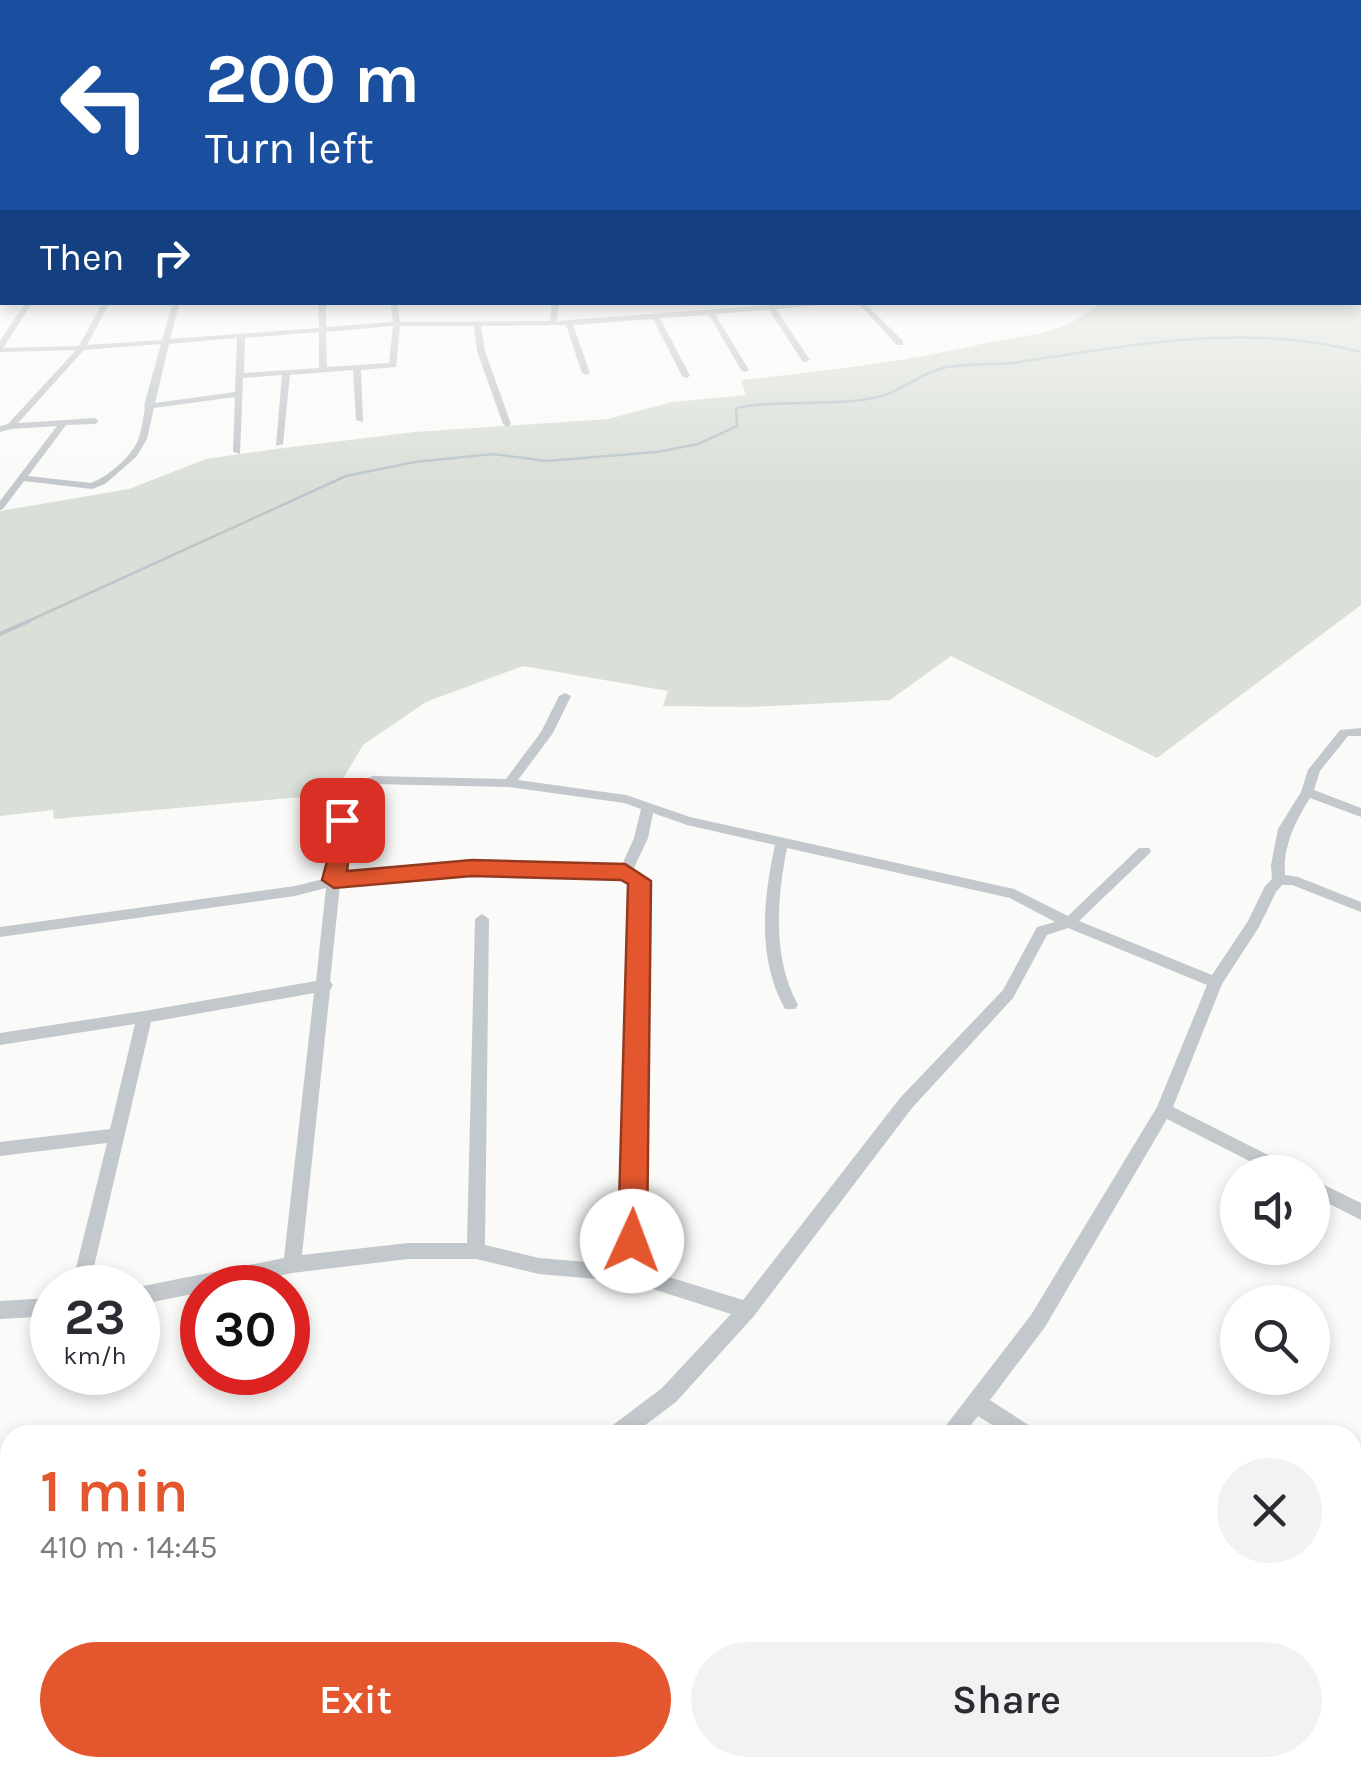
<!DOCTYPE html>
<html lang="en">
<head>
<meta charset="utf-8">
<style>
  body { margin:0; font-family:Karla,sans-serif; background:#f2f2f3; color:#2b2b33; height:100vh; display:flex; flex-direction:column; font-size:38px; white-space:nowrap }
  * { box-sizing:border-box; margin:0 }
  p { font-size:32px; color:#7c7c81 }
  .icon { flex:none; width:55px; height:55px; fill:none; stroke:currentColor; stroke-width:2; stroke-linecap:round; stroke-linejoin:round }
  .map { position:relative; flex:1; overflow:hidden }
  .side { position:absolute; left:0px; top:1425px; width:1362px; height:352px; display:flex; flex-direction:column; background:#fff; border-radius:30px 30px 0 0; box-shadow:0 5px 15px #0003 }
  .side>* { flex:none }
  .banner { position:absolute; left:0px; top:0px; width:1362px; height:305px; box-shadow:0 5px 15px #0003; background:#1a4fa0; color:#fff; overflow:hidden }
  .tools { position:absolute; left:1220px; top:1155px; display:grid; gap:20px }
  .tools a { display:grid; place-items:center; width:110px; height:110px; border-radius:50%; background:#fff; box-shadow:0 5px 15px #0003; font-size:50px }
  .speed { position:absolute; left:30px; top:1265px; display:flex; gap:20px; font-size:50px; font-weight:700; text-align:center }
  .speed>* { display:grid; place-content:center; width:130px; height:130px; border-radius:50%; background:#fff; box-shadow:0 5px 15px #0003; line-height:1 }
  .speed small { font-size:25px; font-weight:400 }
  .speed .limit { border:15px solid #d22; background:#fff; color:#111 }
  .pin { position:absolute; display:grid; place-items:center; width:85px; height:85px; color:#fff; margin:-42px; border-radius:20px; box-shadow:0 5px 15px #0006 }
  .me { position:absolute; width:110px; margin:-55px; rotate:2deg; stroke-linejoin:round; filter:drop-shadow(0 0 8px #0008) }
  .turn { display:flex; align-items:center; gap:35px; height:210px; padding:0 40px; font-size:45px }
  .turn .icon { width:130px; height:130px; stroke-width:2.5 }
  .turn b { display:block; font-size:70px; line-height:85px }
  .then { display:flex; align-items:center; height:95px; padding:0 40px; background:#0003; gap:20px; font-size:38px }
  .round { display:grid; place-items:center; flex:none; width:105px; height:105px; border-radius:52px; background:#f2f2f3 }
  .headline { display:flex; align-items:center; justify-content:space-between; height:170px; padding:0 40px }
  h1 { font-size:60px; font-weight:600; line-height:75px; color:#e4572e }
  .cta { display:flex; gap:20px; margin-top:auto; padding:20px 40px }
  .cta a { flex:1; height:115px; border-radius:60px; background:#e4572e; color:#fff; font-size:40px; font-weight:600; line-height:115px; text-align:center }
  .cta a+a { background:#f2f2f3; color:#2b2b33 }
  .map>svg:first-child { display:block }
</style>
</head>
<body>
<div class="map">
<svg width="1361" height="1777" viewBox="0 0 1361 1777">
  <rect width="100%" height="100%" fill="#fafaf8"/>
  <path fill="#dadfd7" d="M1361,235V605L1157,758L951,656L890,700L751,707L663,706L668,691L523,666L426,702L363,745L334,794L54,819L53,810L0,816V511L129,489L206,459L276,449L415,432L608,419L672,402L746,395L741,380C824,371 905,362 986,343C1036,332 1058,338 1100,303L1360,302Z"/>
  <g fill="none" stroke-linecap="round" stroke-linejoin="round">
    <path stroke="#bbc7cb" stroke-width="2.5" d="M24,623L346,476L415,462L493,454L546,461L657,452L698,444L737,426L736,408C782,399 828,407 873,398C899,394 918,374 943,368C968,362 994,366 1019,362C1134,345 1246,322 1361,352"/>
    <path stroke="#bbc7cb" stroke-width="4" d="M0,634L29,621"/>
    <path fill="#c3c8cc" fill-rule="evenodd" d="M0,241H2V245H0Z
      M0,288H2V292H0Z
      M26,302H33L3,348L79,346L103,302H110L87,345L162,340L173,302H180L170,339L319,328L318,302H326V327L393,322L390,302H397L400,322L550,321L552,302H559L557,321L771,305L850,302L776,309L810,360L806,362H803L769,310L715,314L749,370L745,372L741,370L709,315L660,318L690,376L686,378L682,376L653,319L573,325L590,373L586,375L582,373L566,325L481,326L485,351L511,424L507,427L503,424L477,351L474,326H400L396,367L361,370L363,422L356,420L353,370L290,375L283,444L276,446L282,375L243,378L240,454L233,452L235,397L154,408L147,439L136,457L105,484L92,489L24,481L3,509L0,510V501L57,426L11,429L0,432V426L8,424L76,350L0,352V341ZM393,326L389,363L327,367L326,332ZM319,332V368L244,373L245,338ZM237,338L235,392L155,403L169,344ZM161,344L144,406L145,408C143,418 142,430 138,440C131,457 109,476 91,483L28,476L66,425L95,424L99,421L95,418L18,423L84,350Z
      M857,302H864L903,341V345H897Z
      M565,693L571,696L553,733L518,780L626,795L690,817L1014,889L1068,916L1139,848H1149L1151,851L1149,854L1079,921L1212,975L1248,921L1265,886L1272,879L1271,865L1278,829L1301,792L1308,770L1340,730L1361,728V736H1348L1320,771L1314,790L1361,808V817L1310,798C1295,822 1283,846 1285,875L1298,877L1361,902V912L1292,885H1282L1276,892L1259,927L1222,984L1173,1107L1292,1167L1294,1172H1271L1167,1119L1045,1327L990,1400L1033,1428L1036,1435H1008L978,1416L963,1435H941L944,1428L1031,1315L1157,1107L1207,985L1068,928L1047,935L1013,998L912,1108L754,1316L676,1402L632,1435H606L609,1428L662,1388L731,1314L631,1282L539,1274L476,1259H408L292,1273L223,1288H202V1292L138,1305V1287L284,1258L314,993L151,1022L89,1288H71L107,1143L0,1156V1142L110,1129L135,1024L0,1045V1033L144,1011L316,981L326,888L295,896L0,937V927L295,886L327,878L346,786L373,776L506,779L541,732L559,696ZM374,784L509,787L624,803L641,809L634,838L621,867C527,864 434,861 342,876L356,791ZM653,813L687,825L775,845C763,900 757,959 785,1009H795L798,1005C772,958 777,899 787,848L1010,898L1055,922L1037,927L1003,990L900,1098L743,1300L640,1268L647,892L644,878L633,870L648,838ZM501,873L622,877L632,883L622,1265L539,1258L485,1245L489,919L482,914L475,919L467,1243H408L302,1255L330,990L333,985L330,981L340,885L417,876Z
      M1312,1179L1361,1203V1220L1312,1195Z
      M52,1298V1316L0,1319V1301Z
      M10,1506V1526L0,1528V1508Z
      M1352,1603L1361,1607V1641L1352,1646Z
      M27,1768H55L51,1777H22Z
      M282,1768H310L306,1777H278Z
      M388,1768H415L419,1777H392Z
      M641,1768H669L665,1777H636Z
      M763,1768H792L797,1777H767Z
      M1178,1768H1210L1215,1777H1182Z
      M1292,1768H1316L1314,1777H1290Z"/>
  </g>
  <linearGradient id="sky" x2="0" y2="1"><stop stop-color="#96bcdc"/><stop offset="0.49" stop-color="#fdfdfc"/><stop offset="1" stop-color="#fdfdfc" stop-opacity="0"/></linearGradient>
  <rect width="1361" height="483" fill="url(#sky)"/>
  <path fill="#e4572e" stroke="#94391e" stroke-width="2.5" d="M342,813L353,820L347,871L472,860L625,864L651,881L647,1241L643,1251L632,1255L622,1251L618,1241L628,884L621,880L472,876L334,888L322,880L330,850L332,820Z"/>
</svg>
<div class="tools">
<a><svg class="icon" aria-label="sound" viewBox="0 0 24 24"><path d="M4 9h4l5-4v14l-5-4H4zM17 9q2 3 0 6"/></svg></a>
<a><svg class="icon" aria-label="search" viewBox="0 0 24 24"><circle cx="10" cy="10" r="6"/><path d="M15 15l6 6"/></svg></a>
</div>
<div class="speed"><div>23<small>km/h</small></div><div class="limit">30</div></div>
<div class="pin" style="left:342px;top:820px;background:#d93025"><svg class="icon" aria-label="arrive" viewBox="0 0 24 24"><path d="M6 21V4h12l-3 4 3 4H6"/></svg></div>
<svg class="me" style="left:632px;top:1241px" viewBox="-20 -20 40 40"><circle r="19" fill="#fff"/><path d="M0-13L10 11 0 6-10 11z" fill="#e4572e"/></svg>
<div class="banner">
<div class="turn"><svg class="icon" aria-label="left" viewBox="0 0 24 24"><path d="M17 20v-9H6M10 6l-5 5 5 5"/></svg><div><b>200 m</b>Turn left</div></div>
<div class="then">Then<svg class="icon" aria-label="right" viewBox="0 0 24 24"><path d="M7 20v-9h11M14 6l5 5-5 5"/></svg></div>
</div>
<section class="side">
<div class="headline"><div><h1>1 min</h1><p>410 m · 14:45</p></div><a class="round"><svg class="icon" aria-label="close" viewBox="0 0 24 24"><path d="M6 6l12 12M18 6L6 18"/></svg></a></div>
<div class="cta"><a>Exit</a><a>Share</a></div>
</section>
</div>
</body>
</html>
